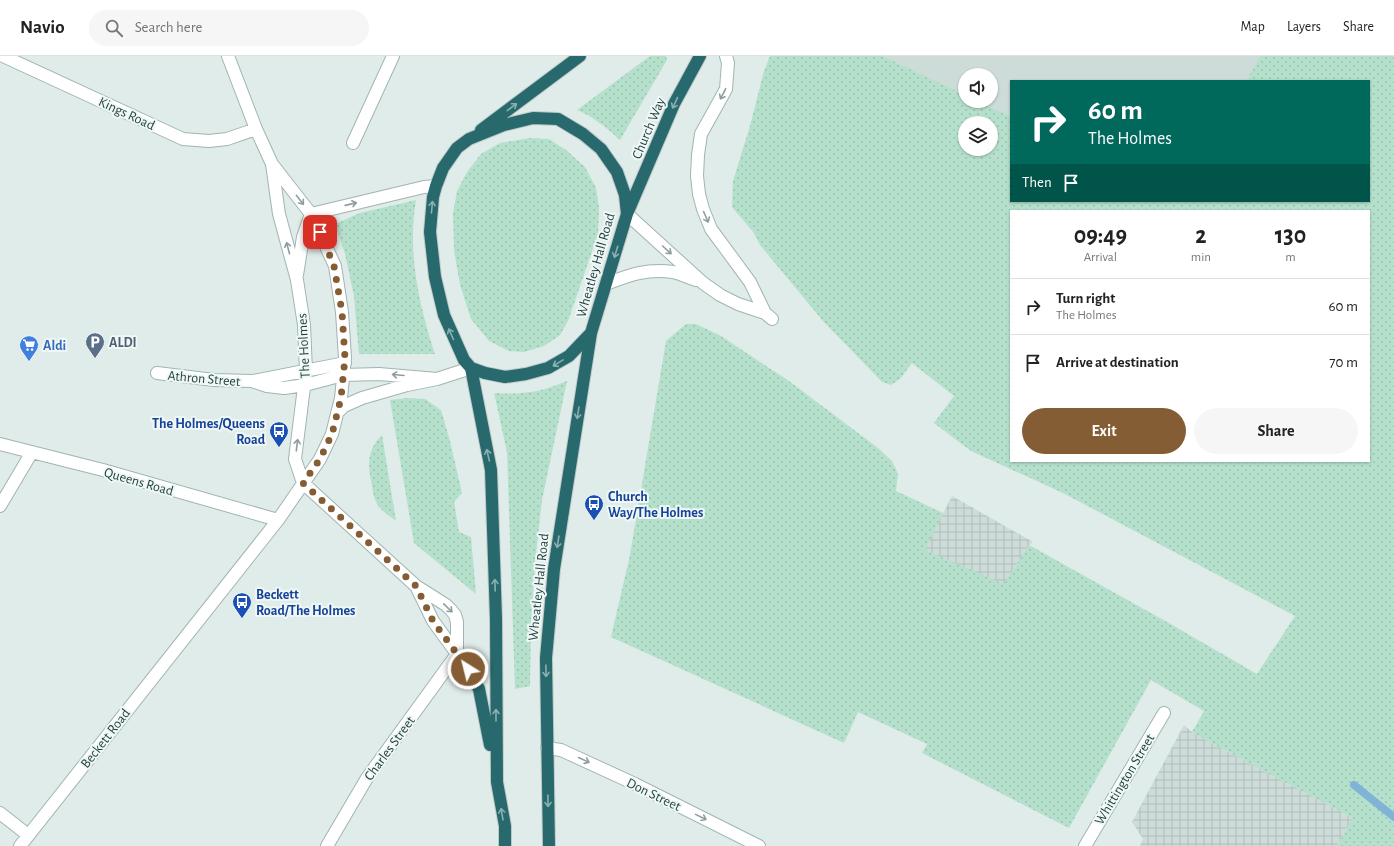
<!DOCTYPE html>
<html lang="en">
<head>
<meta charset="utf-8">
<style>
  body { margin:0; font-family:"Alegreya Sans",sans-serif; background:#f6f6f6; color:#222; height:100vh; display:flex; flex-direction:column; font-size:15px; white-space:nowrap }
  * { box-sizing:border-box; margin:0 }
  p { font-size:13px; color:#767676 }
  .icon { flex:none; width:22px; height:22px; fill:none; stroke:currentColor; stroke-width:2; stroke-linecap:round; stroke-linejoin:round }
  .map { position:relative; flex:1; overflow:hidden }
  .details { position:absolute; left:1010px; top:154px; width:360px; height:252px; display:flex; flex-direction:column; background:#fff; border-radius:0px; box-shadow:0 1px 3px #0004 }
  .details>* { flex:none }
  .hud { position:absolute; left:1010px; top:24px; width:360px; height:122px; border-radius:0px; box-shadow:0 1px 3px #0004; background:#00695c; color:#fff; overflow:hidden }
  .buttons { position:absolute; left:958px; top:12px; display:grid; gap:8px }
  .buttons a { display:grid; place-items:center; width:40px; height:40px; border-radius:50%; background:#fff; box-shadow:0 1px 3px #0004; font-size:20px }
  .pin { position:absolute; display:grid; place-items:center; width:34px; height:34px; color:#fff; margin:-17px; border-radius:8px; box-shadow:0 2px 6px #0006 }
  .me { position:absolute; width:44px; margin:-22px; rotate:324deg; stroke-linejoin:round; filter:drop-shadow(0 0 3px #0008) }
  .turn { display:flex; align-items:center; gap:14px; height:84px; padding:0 12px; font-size:18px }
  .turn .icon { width:52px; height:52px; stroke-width:2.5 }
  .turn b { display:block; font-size:28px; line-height:34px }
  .then { display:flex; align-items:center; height:38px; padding:0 12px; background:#0003; gap:8px; font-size:15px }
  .eta { display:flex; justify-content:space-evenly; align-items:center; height:68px; text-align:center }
  .eta b { font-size:24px; font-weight:700; line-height:28px }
  .button { display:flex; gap:8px; margin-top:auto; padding:8px 12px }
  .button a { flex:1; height:46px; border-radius:24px; background:#855d34; color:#fff; font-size:16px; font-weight:700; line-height:46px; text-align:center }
  .button a+a { background:#f6f6f6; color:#222 }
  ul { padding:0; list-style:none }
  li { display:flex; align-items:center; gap:12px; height:56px; padding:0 12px; border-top:1px solid #e0e0e0 }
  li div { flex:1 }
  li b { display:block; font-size:15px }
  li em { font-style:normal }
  header { display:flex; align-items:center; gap:24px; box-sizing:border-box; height:56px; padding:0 20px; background:#fff; border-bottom:1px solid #e0e0e0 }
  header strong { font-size:19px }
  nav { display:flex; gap:22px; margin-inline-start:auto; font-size:14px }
  .search { width:280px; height:36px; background:#f6f6f6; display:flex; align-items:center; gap:10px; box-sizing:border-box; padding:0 14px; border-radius:22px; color:#767676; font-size:15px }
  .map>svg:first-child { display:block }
</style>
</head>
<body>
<header>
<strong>Navio</strong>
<div class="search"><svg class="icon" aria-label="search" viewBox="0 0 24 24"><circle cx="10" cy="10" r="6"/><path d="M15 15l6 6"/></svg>Search here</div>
<nav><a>Map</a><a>Layers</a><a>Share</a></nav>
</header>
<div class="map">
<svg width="1394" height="790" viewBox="0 0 1394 790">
  <defs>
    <pattern id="industrial-grid" width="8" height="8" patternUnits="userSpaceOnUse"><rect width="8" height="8" fill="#cddcd9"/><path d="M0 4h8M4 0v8" fill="none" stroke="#b0bebb"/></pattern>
    <pattern id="grass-dots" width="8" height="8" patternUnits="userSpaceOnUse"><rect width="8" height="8" fill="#b5e0cc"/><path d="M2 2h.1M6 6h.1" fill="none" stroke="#9bc1b0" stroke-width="1.8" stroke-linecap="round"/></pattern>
  </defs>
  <rect width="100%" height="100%" fill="#dfece9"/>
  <path fill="#cddcd9" d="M883,0H1260L1246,25H1011V61L978,45H991V19H965V39Z"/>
  <path fill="url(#industrial-grid)" d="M952,440L1033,486L1029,489L1004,529L924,494Z
    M1184,669L1192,676L1215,689L1353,762L1337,790H1140L1143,783L1132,766Z"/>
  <path fill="url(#grass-dots)" fill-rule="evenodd" d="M650,0H666L667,4L620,84C607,72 594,61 577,54Z
    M770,0H883L965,39V45H978L1011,61V145H1369V25H1246L1260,0H1394V790H1337L1353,762L1215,689L1192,676L1204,655L1151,624L1069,772L922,697L927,688L858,656L844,687L611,581L630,499L666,285L686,268H696L721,280L789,325L878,392L892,405L898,418L896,435L943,457L925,494L1004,528L1029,489L1167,566L1257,618L1295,560L1063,437L971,395L934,367L954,340L912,307L900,323L891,329L882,326L823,265L760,189L754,177L732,151L733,125L750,70L764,15ZM965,67H991V93H965ZM1011,155H1369V405H1011Z
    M530,82L549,83L566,94L585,111L596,132L599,152L598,178L568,265L560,279L544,290L524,296L509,295L489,285L471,263L460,229L454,194L453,157L457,135L467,116L481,98L500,87Z
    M416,144C407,196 419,249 435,298H359L354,240L345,198L335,168L360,157Z
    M567,325L542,444L535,506L531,568L530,630L515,633L507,396L494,337C523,339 541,336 567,325Z
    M407,342L425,343L441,354L450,385L462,437L454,446L459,476L471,481L476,538L414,487L390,344Z
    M382,379L396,465C390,460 381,455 377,448C374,443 373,436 372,430C368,410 366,395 382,379Z"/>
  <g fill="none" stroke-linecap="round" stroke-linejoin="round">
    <path stroke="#80b4d7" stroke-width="8" d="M1354,729L1394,761"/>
    <defs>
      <path id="minor" d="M3,0L183,83L209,85L227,83L256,73
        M228,0L256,73L272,108
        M726,0L728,7L726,33L701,78L698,99L697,120L699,138L703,153L711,173L750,226L765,257L772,263
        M353,87L393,0
        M627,158L703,227L720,239L738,248L765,257
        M297,219L303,181L311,158L424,131L436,130
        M606,228C629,219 648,212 673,216C681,218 689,222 696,224
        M157,317L214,324L252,325L267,330L284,332L305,329L343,319L379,318L437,323
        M253,325L345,307
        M337,357L344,350L362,342L407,329L437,323L471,312
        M0,388L103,414L278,464
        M0,450L32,396
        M416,530L433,565L468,613
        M547,692L561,694L635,728L759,790
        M0,757L28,779
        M20,790L278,464L320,403L332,378L341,342L345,302L342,256L335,210L311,158L272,108L279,158L297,224L304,269L306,315L295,403L303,427L416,530L446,549L451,554L455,559L457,566V598
        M327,790L367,722L457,598
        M1085,790L1164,657"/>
      <path id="highway" d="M481,74L580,0
        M627,158L625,139L617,116L601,93L583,78L558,63L533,62L504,69L469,83L457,92L443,112L436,130L433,141L430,176L435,221L444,259L464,304L471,312L485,317L505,321L526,318L548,312L569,300L591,277L627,158L674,48L700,0
        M471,312L491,414L496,563L497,726L505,770V790
        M468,613L479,633L490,689
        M549,790L546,602L554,513L591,277"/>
    </defs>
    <use href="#minor" stroke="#a1b4b2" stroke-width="14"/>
    <use href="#highway" stroke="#c0c9c9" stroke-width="14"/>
    <use href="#minor" stroke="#fff" stroke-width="12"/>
    <use href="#highway" stroke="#27696d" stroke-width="12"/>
  </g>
  <defs><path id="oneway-shaft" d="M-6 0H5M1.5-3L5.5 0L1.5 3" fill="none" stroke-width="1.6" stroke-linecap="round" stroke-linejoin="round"/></defs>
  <g stroke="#8e9e9e">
    <use href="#oneway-shaft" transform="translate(723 38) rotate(117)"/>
    <use href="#oneway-shaft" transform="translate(300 144) rotate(52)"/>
    <use href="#oneway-shaft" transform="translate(351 148) rotate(-13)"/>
    <use href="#oneway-shaft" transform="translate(706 161) rotate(66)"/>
    <use href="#oneway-shaft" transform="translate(288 192) rotate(-105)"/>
    <use href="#oneway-shaft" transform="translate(667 194) rotate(42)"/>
    <use href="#oneway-shaft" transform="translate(398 319) rotate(-175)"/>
    <use href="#oneway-shaft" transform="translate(297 389) rotate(-83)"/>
    <use href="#oneway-shaft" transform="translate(448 552) rotate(44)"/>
    <use href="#oneway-shaft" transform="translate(584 704) rotate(25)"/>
    <use href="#oneway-shaft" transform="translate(701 761) rotate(26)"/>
  </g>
  <g stroke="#8cb0b2">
    <use href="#oneway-shaft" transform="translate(675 47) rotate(115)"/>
    <use href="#oneway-shaft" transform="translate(512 51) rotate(-37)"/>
    <use href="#oneway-shaft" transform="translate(432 151) rotate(-85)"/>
    <use href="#oneway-shaft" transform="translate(616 196) rotate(107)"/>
    <use href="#oneway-shaft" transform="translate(451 278) rotate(-114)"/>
    <use href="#oneway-shaft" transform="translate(558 307) rotate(149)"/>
    <use href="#oneway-shaft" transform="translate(578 357) rotate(99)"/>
    <use href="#oneway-shaft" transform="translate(488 399) rotate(-103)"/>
    <use href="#oneway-shaft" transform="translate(558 486) rotate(99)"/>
    <use href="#oneway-shaft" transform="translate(495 529) rotate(-92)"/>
    <use href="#oneway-shaft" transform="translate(546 615) rotate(89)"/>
    <use href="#oneway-shaft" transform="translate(496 659) rotate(-90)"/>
    <use href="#oneway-shaft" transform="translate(548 745) rotate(89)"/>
    <use href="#oneway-shaft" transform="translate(502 758) rotate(-100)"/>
  </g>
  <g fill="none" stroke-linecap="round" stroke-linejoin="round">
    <path stroke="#855d34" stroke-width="7" stroke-dasharray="0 12.6" d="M320,176L334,210L342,256L345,302L341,342L332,378L320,403L303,427L416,530L433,565L468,613"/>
  </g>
  <defs>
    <symbol id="parking-pin" viewBox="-11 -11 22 30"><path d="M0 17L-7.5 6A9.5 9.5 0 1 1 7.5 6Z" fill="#5c6f8a" stroke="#f0f8f6"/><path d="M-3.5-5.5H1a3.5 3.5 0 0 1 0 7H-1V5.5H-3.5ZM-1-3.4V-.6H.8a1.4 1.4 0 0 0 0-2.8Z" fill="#fff"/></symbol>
    <symbol id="supermarket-pin" viewBox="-11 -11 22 30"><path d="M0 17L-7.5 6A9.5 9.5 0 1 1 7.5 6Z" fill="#3f7fe0" stroke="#f0f8f6"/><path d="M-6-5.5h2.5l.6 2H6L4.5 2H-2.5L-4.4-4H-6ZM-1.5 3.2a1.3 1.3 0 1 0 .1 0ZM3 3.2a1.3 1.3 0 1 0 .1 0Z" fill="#fff"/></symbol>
    <symbol id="bus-pin" viewBox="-11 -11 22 30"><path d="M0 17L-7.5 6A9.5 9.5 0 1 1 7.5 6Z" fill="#1a4fb4" stroke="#f0f8f6"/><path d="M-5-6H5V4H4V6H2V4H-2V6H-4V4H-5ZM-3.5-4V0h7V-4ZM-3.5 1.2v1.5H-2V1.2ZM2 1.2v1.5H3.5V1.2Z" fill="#fff"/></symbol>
  </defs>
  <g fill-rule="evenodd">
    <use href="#parking-pin" x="84" y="275" width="22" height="30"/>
    <use href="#supermarket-pin" x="18" y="278" width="22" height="30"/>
    <use href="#bus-pin" x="268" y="364" width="22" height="30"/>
    <use href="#bus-pin" x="583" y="437" width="22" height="30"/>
    <use href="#bus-pin" x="231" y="535" width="22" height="30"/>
  </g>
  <g text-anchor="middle" stroke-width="4" stroke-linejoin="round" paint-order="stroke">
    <g font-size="14" fill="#1e3e3d" stroke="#f0f8f6">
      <text transform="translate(127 57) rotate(25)" y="5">Kings Road</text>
      <text transform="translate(648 72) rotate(-67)" y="5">Church Way</text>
      <text transform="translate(595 209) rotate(-74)" y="5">Wheatley Hall Road</text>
      <text transform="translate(303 290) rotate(-93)" y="5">The Holmes</text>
      <text transform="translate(204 322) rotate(5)" y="5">Athron Street</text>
      <text transform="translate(139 425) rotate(16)" y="5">Queens Road</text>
      <text transform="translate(538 531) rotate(-84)" y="5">Wheatley Hall Road</text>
      <text transform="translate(105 682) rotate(-52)" y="5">Beckett Road</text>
      <text transform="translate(389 692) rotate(-54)" y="5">Charles Street</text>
      <text transform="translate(1124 723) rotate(-59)" y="5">Whittington Street</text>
      <text transform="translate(654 738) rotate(26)" y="5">Don Street</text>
    </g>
    <g font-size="14" font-weight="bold" fill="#4e5e75" stroke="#f0f8f6" text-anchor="start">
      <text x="109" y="291">ALDI</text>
    </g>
    <g font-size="14" font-weight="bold" fill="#366cbe" stroke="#f0f8f6" text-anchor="start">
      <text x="43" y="294">Aldi</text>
    </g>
    <g font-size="14" font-weight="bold" fill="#164399" stroke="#f0f8f6" text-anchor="start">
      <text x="265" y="372" text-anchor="end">The Holmes/Queens<tspan x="265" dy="16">Road</tspan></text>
      <text x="608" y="445">Church<tspan x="608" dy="16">Way/The Holmes</tspan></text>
      <text x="256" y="543">Beckett<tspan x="256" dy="16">Road/The Holmes</tspan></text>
    </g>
  </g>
</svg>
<div class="buttons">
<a><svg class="icon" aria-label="sound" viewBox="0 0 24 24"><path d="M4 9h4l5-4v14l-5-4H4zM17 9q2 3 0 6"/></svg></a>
<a><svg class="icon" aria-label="layers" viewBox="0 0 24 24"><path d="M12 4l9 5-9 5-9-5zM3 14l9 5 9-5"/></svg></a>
</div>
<div class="pin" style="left:320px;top:176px;background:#d93025"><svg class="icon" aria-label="arrive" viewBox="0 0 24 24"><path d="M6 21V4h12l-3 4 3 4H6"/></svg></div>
<svg class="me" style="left:468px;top:613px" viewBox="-20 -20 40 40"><circle r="17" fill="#855d34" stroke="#fff" stroke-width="3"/><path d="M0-11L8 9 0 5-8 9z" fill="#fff"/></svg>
<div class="hud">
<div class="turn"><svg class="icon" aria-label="right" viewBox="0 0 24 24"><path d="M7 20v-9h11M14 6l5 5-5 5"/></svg><div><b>60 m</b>The Holmes</div></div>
<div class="then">Then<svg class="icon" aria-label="arrive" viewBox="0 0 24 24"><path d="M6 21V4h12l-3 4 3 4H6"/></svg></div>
</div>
<section class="details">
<div class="eta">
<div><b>09:49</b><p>Arrival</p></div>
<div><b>2</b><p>min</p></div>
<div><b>130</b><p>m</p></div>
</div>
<ul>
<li><svg class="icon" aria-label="right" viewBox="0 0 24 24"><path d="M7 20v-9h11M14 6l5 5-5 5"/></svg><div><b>Turn right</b><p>The Holmes</p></div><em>60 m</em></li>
<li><svg class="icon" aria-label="arrive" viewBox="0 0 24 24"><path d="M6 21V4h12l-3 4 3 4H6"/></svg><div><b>Arrive at destination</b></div><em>70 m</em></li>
</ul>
<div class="button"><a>Exit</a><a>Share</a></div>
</section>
</div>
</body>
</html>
